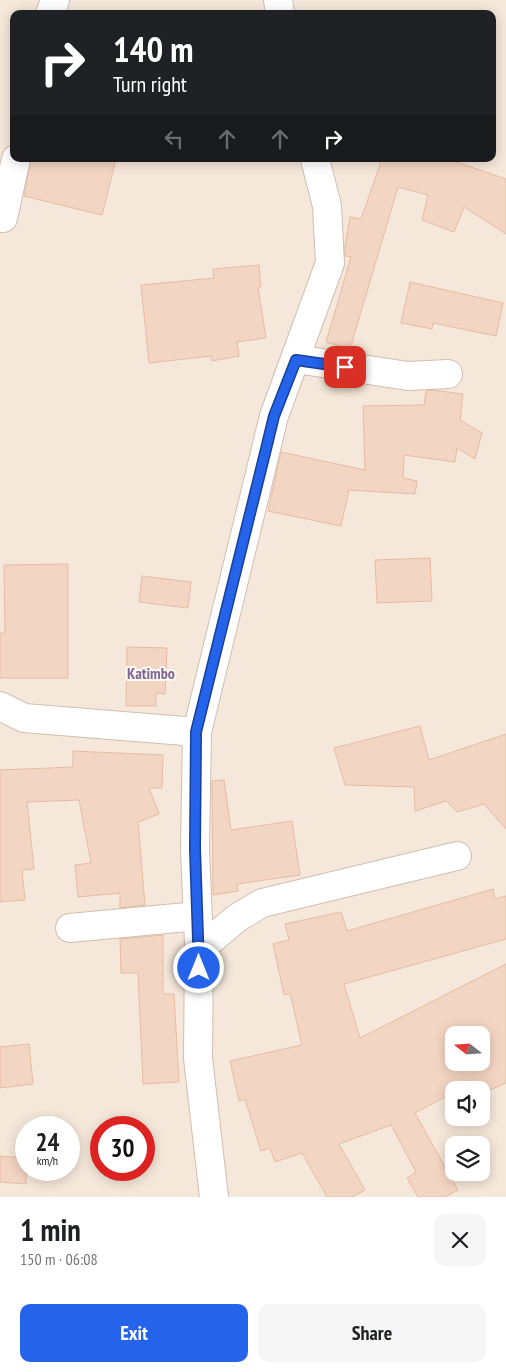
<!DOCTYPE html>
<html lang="en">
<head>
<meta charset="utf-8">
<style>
  body { margin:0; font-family:"PT Sans Narrow",sans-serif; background:#f6f6f6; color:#202124; height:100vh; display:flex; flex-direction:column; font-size:19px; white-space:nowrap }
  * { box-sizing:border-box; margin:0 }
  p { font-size:16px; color:#757577 }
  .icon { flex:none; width:28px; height:28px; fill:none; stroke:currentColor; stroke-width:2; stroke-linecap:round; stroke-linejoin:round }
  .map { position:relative; height:1197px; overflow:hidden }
  .side { display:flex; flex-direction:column; background:#fff; flex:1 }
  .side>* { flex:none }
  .banner { position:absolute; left:10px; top:10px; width:486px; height:152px; border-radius:10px; box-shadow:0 2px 12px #0003; background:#202124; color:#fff; overflow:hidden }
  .needle { width:32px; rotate:287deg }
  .tools { position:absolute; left:445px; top:1026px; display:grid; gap:10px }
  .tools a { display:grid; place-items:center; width:45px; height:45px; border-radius:10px; background:#fff; box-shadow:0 2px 12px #0003; font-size:25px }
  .speed { position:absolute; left:15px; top:1116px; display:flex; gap:10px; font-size:25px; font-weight:700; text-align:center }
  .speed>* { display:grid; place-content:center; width:65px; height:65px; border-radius:50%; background:#fff; box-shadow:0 2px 12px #0003; line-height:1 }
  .speed small { font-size:12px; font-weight:400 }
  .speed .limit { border:8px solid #d22; background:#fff; color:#111 }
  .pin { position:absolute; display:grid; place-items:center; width:42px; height:42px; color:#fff; margin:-21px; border-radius:10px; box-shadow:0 2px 8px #0006 }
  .me { position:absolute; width:55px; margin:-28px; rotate:0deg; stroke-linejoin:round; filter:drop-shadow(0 0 4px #0008) }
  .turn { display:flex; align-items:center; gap:18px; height:105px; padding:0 20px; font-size:22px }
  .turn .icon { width:65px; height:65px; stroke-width:2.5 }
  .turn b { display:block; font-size:35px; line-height:42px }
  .lanes { display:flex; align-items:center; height:48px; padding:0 20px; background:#0003; justify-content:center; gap:25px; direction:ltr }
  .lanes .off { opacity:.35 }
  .round { display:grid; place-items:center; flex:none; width:52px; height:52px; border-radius:10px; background:#f6f6f6 }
  .overview { display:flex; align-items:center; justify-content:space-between; height:85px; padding:0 20px }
  h1 { font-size:30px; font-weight:700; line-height:38px }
  .primary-button { display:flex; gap:10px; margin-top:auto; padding:10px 20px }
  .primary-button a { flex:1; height:58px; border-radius:10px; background:#2563eb; color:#fff; font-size:20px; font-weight:700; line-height:58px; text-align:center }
  .primary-button a+a { background:#f6f6f6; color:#202124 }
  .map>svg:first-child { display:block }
</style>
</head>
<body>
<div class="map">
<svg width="506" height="1197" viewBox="0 0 506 1197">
  <rect width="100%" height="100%" fill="#fdf6ec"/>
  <path fill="#f5e8da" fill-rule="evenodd" d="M0,0H506V1197H0ZM14,14H492V159H14ZM454,1035H481V1062H454ZM454,1090H481V1118H454ZM26,1128H69V1170H26ZM101,1128H144V1170H101ZM454,1145H481V1172H454Z"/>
  <path fill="#f3d5c3" stroke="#e6bba3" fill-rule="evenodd" d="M31,159H116L102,215L24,196Z
    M382,159H448L506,179V234L464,207L454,232L422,220L428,195L398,187L350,349L326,342L351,257L345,256V246L350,217L361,219Z
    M259,265L261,287H258L266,338L237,342L239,356L212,361L211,356L149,363L141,285L214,278L213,269Z
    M410,282L503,303L496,336L433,323L432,329L401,323Z
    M432,390L463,394L460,420L482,433L475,459L457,448L455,462L404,455L403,478L417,481L415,494L349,490L341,526L268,511L281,452L365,470L363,406L424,405L426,391Z
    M430,558L432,601L377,603L375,560Z
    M68,564V678H0V633H5L4,565Z
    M142,576L191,582L188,608L139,602Z
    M127,647L167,648L165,694L156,693V706H126Z
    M420,726L429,760L506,734V829L484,804L457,812L446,801L415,811L414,787L345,785L334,748Z
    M73,751L163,755L162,788H149L159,814L138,822L145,905L120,908V893L78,897L75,865L91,863L79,800L27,802L34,869L22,870L25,900L0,902V770L73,767Z
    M224,780L231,830L292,821L300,875L237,884L238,891L213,895L212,781Z
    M493,889L495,899L506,896V939L344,984L360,1038L506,964V1083L490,1090H454V1092L415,1113L458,1190L445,1197H418L407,1178L416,1172L391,1125L339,1144L365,1190L352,1197H327L302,1153L275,1162L270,1148L261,1151L245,1099L239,1101L230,1061L302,1045L290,993L284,995L273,944L289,940L285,924L341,912L347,931ZM454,1035H481V1062H454Z
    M163,935V994H174L179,1082L143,1084L138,973H121L120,939Z
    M29,1044L33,1084L0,1088V1047Z
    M0,1156L26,1158V1184L0,1182Z"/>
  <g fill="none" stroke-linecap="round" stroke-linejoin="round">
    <defs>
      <path id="minor" d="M278,0L280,14
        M50,14L55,0
        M3,218L16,159
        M296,359L408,376L448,374
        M0,706L24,718L197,732
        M70,928L198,916
        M199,950L237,918L262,903L457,856
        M214,1197L198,1058L199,945L195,849L197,732L274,416L330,263L327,206L315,159"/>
    </defs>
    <use href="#minor" stroke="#d1beb0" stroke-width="30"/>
    <use href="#minor" stroke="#fff" stroke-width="28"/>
  </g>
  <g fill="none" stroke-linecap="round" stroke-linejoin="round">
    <defs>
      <path id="route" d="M199,968L195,849L196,732L266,449L274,416L296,360L345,367"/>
    </defs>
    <use href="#route" stroke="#184099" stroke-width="12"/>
    <use href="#route" stroke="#2563eb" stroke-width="9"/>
  </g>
  <g text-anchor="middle" stroke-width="4" stroke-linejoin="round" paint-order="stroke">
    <g font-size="16" font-weight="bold" fill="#846695" stroke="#fffaf3">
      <text x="151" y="679">Katimbo</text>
    </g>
  </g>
</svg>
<div class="tools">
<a><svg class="needle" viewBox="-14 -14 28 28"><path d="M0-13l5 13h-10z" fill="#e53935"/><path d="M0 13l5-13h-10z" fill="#757577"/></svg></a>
<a><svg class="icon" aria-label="sound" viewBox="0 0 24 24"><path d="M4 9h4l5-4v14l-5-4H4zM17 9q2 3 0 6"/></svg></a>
<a><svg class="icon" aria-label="layers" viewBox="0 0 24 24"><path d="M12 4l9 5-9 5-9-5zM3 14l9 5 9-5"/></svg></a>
</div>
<div class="speed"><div>24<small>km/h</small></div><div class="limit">30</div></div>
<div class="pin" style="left:345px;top:367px;background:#d93025"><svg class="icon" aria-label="arrive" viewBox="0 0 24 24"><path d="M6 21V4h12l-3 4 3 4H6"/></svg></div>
<svg class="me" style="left:199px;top:968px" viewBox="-20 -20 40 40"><circle r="17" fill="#2563eb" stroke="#fff" stroke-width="3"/><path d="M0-11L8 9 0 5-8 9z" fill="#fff"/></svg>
<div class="banner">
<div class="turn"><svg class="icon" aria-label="right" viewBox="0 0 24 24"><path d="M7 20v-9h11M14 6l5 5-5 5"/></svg><div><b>140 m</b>Turn right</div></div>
<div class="lanes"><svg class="icon off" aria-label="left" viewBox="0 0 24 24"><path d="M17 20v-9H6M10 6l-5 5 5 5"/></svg><svg class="icon off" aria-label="ahead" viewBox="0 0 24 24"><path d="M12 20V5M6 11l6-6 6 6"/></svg><svg class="icon off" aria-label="ahead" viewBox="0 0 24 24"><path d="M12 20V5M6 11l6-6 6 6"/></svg><svg class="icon" aria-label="right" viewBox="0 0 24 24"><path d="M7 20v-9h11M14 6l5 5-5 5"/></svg></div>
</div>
</div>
<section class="side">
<div class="overview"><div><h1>1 min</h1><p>150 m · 06:08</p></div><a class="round"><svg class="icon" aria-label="close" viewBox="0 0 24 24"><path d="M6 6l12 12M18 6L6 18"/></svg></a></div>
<div class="primary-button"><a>Exit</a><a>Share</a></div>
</section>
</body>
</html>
